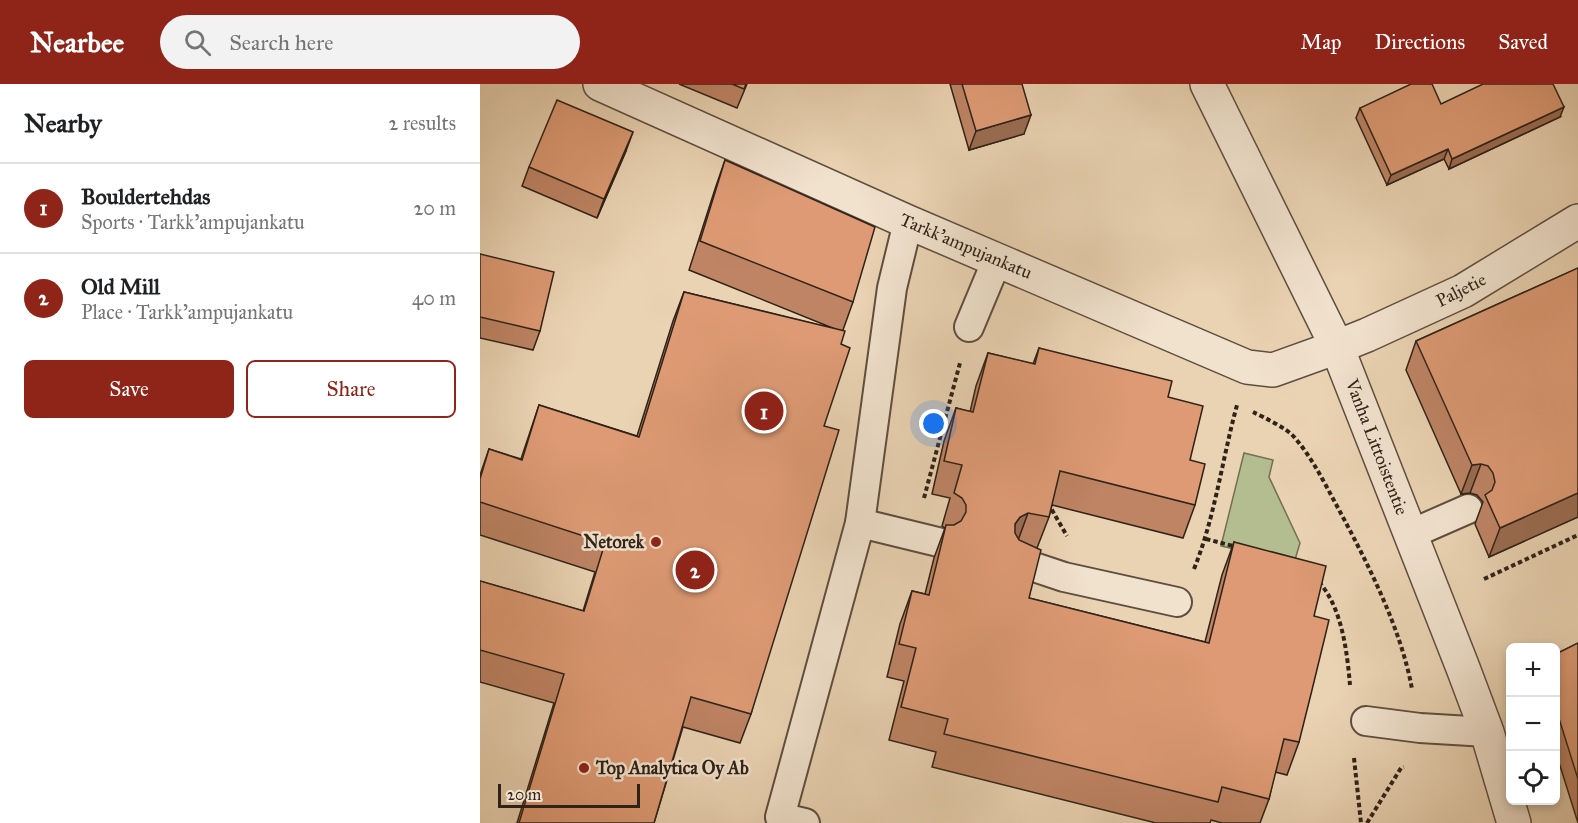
<!DOCTYPE html>
<html lang="en">
<head>
<meta charset="utf-8">
<style>
  :root { --surface:#fff; --page:#f2f2f2; --text:#202124; --muted:#757577; --line:#e0e0e0; --accent:#8f2418 }
  body { margin:0; font-family:"IM FELL Great Primer",serif; background:var(--page); color:var(--text) }
  .controls { position:absolute; right:18px; bottom:18px; display:grid; overflow:hidden; border-radius:9px; box-shadow:0 3px 9px #0003 }
  .controls button { width:54px; height:54px; display:grid; place-items:center; padding:0; border:0; border-bottom:2px solid var(--line); background:var(--surface); color:var(--text); font:30px sans-serif }
  .scale { position:absolute; left:18px; bottom:15px; width:142px; box-sizing:border-box; padding-left:6px; border:3px solid #2f2218; border-top:0; font-size:16px; line-height:21px; white-space:nowrap; color:#2f2218; -webkit-text-stroke:4px #f1e2ce; paint-order:stroke }
  .you { position:absolute; left:454px; top:340px; width:21px; height:21px; margin:-15px; border:4px solid #fff; border-radius:50%; background:#1a73e8; box-shadow:0 0 0 9px #1a73e833 }
  .badge { display:grid; place-items:center; width:39px; height:39px; border-radius:50%; background:var(--accent); color:#fff; font-size:20px; font-weight:700 }
  .pin { position:absolute; translate:-50% -50%; border:3px solid #fff; box-shadow:0 2px 6px #0006 }
  .list { margin:0; padding:0; list-style:none }
  h2 { display:flex; justify-content:space-between; align-items:center; height:78px; margin:0; padding:0 24px; font-size:26px }
  h2 small { font-size:20px; font-weight:400; color:var(--muted) }
  .list li { display:grid; grid-template-columns:39px 1fr auto; gap:18px; align-items:center; box-sizing:border-box; height:90px; padding:0 24px; border-top:2px solid var(--line) }
  .list b { display:block; font-size:22px; white-space:nowrap }
  .list p { margin:0; font-size:20px; white-space:nowrap; color:var(--muted) }
  .list em { font-size:20px; font-style:normal; color:var(--muted) }
  .actions { display:flex; gap:12px; padding:18px 24px }
  .actions a { flex:1; padding:14px 0; border:2px solid var(--accent); border-radius:9px; text-align:center; font-size:21px; color:var(--accent) }
  .actions .main { background:var(--accent); color:#fff }
  .icon { flex:none; width:33px; height:33px; fill:none; stroke:currentColor; stroke-width:2; stroke-linecap:round; stroke-linejoin:round }
  .map { position:relative; flex:none; width:1098px; height:739px; overflow:hidden }
  header { display:flex; align-items:center; gap:36px; box-sizing:border-box; height:84px; padding:0 30px; background:var(--accent); color:#fff }
  header strong { font-size:28px }
  nav { display:flex; gap:33px; margin-inline-start:auto; font-size:21px }
  .search { width:420px; height:54px; background:var(--page); display:flex; align-items:center; gap:15px; box-sizing:border-box; padding:0 21px; border-radius:33px; color:var(--muted); font-size:22px }
  main { display:flex }
  aside { flex:1; background:var(--surface) }
  .map>svg:first-child { display:block }
</style>
</head>
<body>
<header>
<strong>Nearbee</strong>
<div class="search"><svg class="icon" aria-label="search" viewBox="0 0 24 24"><circle cx="10" cy="10" r="6"/><path d="M15 15l6 6"/></svg>Search here</div>
<nav><a>Map</a><a>Directions</a><a>Saved</a></nav>
</header>
<main>
<aside>
<h2>Nearby<small>2 results</small></h2>
<ul class="list">
<li><span class="badge">1</span><div><b>Bouldertehdas</b><p>Sports · Tarkk'ampujankatu</p></div><em>20 m</em></li>
<li><span class="badge">2</span><div><b>Old Mill</b><p>Place · Tarkk'ampujankatu</p></div><em>40 m</em></li>
</ul>
<div class="actions"><a class="main">Save</a><a>Share</a></div>
</aside>
<div class="map">
<svg width="1098" height="739" viewBox="0 0 1098 739">
  <rect width="100%" height="100%" fill="#ead3b3"/>
  <filter id="stains"><feTurbulence type="fractalNoise" baseFrequency=".00333" numOctaves="4"/><feColorMatrix values="0 0 0 0 .2 0 0 0 0 .09 0 0 0 0 .02 0 0 0 .5 -.17"/></filter>
  <radialGradient id="worn" r=".72"><stop offset=".6" stop-color="#630" stop-opacity="0"/><stop offset="1" stop-color="#630" stop-opacity=".3"/></radialGradient>
  <path fill="#b3bd8f" stroke="#717054" stroke-width="1.5" d="M764,369l29,7 -4,17 31,66 -6,20 -73,-17z"/>
  <g fill="none" stroke-linecap="round" stroke-linejoin="round">
    <defs>
      <g id="lane">
        <path d="M489,243l28,-67"/>
        <path d="M380,439l78,19"/>
        <path d="M931,450l57,-25"/>
        <path d="M539,478l45,15 113,25"/>
        <path d="M886,637l54,7 67,4"/>
        <path d="M325,739l-25,-6 80,-294 32,-235 16,-66"/>
      </g>
      <g id="street">
        <path d="M120,0l308,138 339,145 26,3 64,-23 30,-12 96,-44 115,-70"/>
        <path d="M727,0l130,263 126,321 24,64 27,91"/>
      </g>
    </defs>
    <use href="#lane" stroke="#5e4e3f" stroke-width="32"/>
    <use href="#street" stroke="#5e4e3f" stroke-width="36"/>
    <g stroke="#2f2218" stroke-width="4" stroke-dasharray="4.5 3" stroke-linecap="butt">
      <path d="M773,328c12,6 34,16 42,26 18,21 30,46 43,70 29,54 63,120 74,181"/>
      <path d="M444,414l36,-135"/>
      <path d="M568,419l19,33"/>
      <path d="M726,455l31,8"/>
      <path d="M714,485c21,-52 28,-109 43,-164"/>
      <path d="M1004,495l94,-44"/>
      <path d="M839,498c23,26 28,69 31,103"/>
      <path d="M874,674l7,65"/>
      <path d="M887,739l34,-55 3,-1"/>
    </g>
    <use href="#lane" stroke="#f1e2ce" stroke-width="28"/>
    <use href="#street" stroke="#f1e2ce" stroke-width="33"/>
  </g>
  <g fill="#be8464" stroke="#2f2218" stroke-width="1.5">
    <path d="M199,0h68l-10,24z"/>
    <path d="M470,0h72l2,50 -55,16z"/>
    <path d="M961,20l119,13 -111,52 -5,-10 -57,26 -31,-67 4,-10z"/>
    <path d="M146,67l-29,67 -75,-32 7,-19z"/>
    <path d="M245,76l128,142 -10,28 -2,14 -17,82 -73,288 -11,29 -57,-16 -29,96h-137l37,-120 -74,-21v-101l103,30 12,-39 -115,-37v-60l9,-26 32,10 18,-54 98,31 36,-115 11,-29 151,37 -146,-59 26,-81z"/>
    <path d="M0,170l60,77 -7,19 -53,-12z"/>
    <path d="M1098,184v249l-89,40 -14,-33 8,-22 -6,-7 -7,-2 -9,1 -55,-124 10,-29z"/>
    <path d="M559,264l129,49 22,63 5,45 -12,33 -131,-33 -3,12 -12,31 -8,50 176,44 17,-67 12,-33 80,74 -15,126 -12,33 -12,-3 -6,27 -9,24h-38l-11,-3 -1,3h-54l-224,-56 4,-15 -47,-12 15,-59 -17,-4 13,-53 12,-33 13,3 9,-36 11,-30 -3,-2 8,-28 -18,-4 12,-53 12,-33 14,4 6,-26 12,-33 45,11z"/>
    <path d="M1098,559v180l-22,-70v-99z"/>
  </g>
  <g fill="#9b6c51" stroke="#2f2218" stroke-width="1.5">
    <path d="M1084,23l-4,10 -111,52 3,-10z"/>
    <path d="M551,31l-7,19 -55,16 7,-19z"/>
    <path d="M153,48l-7,19 -29,67 7,-19z"/>
    <path d="M968,65l-4,10 -57,26 4,-10z"/>
    <path d="M1001,380l-11,29 -9,1 11,-29z"/>
    <path d="M1098,409v24l-89,40 11,-29z"/>
    <path d="M548,429l-12,33 -8,4 7,-26 5,-7z"/>
  </g>
  <g fill="#dd9a74" stroke="#2f2218" stroke-width="1.5">
    <path d="M252,0h14l-2,5z"/>
    <path d="M482,0h60l9,31 -55,16z"/>
    <path d="M931,0h21l9,20 42,-20h70l11,23 -112,52 -4,-10 -57,26 -31,-67z"/>
    <path d="M77,16l76,32 -29,67 -75,-32z"/>
    <path d="M245,76l150,67 -22,75 -153,-61z"/>
    <path d="M0,170l74,18 -14,59 -60,-14z"/>
    <path d="M1098,184v225l-78,35 -15,-33 7,-5 3,-8 -2,-9 -5,-7 -7,-2 -9,1 -56,-124z"/>
    <path d="M204,208l161,39 -4,13 9,4 -26,78 15,4 -88,284 -60,-17 -37,126h-135l45,-149 -84,-24v-69l104,30 21,-68 -125,-41v-23l9,-30 33,11 17,-55 100,32z"/>
    <path d="M559,264l133,33 -4,16 35,9 -13,54 15,4 -10,41 -135,-34 -11,46 -21,-4 -8,4 -5,7v9l4,7 22,10 -12,48 180,45 25,-101 92,24 -12,50 15,4 -17,70 -13,52 -15,-3 -15,60 -47,-12 -4,15 -274,-68 4,-15 -47,-12 15,-59 -17,-4 13,-53 17,4 17,-70h8l7,-4 5,-9v-7l-4,-7 -8,-5 8,-28 -18,-4 12,-53 17,4 15,-59 47,11z"/>
    <path d="M1098,559v136l-22,-70v-55z"/>
  </g>
  <g fill="#8f2418" stroke="#f1e2ce" stroke-width="2">
    <circle cx="176" cy="458" r="6"/>
    <circle cx="104" cy="684" r="6"/>
  </g>
  <g text-anchor="middle" stroke-width="5" stroke-linejoin="round" paint-order="stroke">
    <g font-size="18" fill="#2f2218" stroke="#f1e2ce">
      <text transform="translate(486 162) rotate(23)" y="6">Tarkk'ampujankatu</text>
      <text transform="translate(981 206) rotate(-27)" y="6">Paljetie</text>
      <text transform="translate(897 363) rotate(69)" y="6">Vanha Littoistentie</text>
    </g>
    <g font-size="18" font-weight="bold" fill="#2f2218" stroke="#f1e2ce" text-anchor="end">
      <text x="164" y="464">Netorek</text>
      <text x="116" y="690" text-anchor="start">Top Analytica Oy Ab</text>
    </g>
  </g>
  <rect width="100%" height="100%" filter="url(#stains)"/>
  <rect width="100%" height="100%" fill="url(#worn)"/>
</svg>
<div class="controls">
<button>+</button>
<button>−</button>
<button><svg class="icon" aria-label="locate" viewBox="0 0 24 24"><circle cx="12" cy="12" r="6"/><path d="M12 2v4M12 18v4M2 12h4M18 12h4"/></svg></button>
</div>
<div class="scale">20 m</div>
<div class="you"></div>
<div class="pin badge" style="left:284px;top:327px">1</div>
<div class="pin badge" style="left:215px;top:486px">2</div>
</div>
</main>
</body>
</html>
